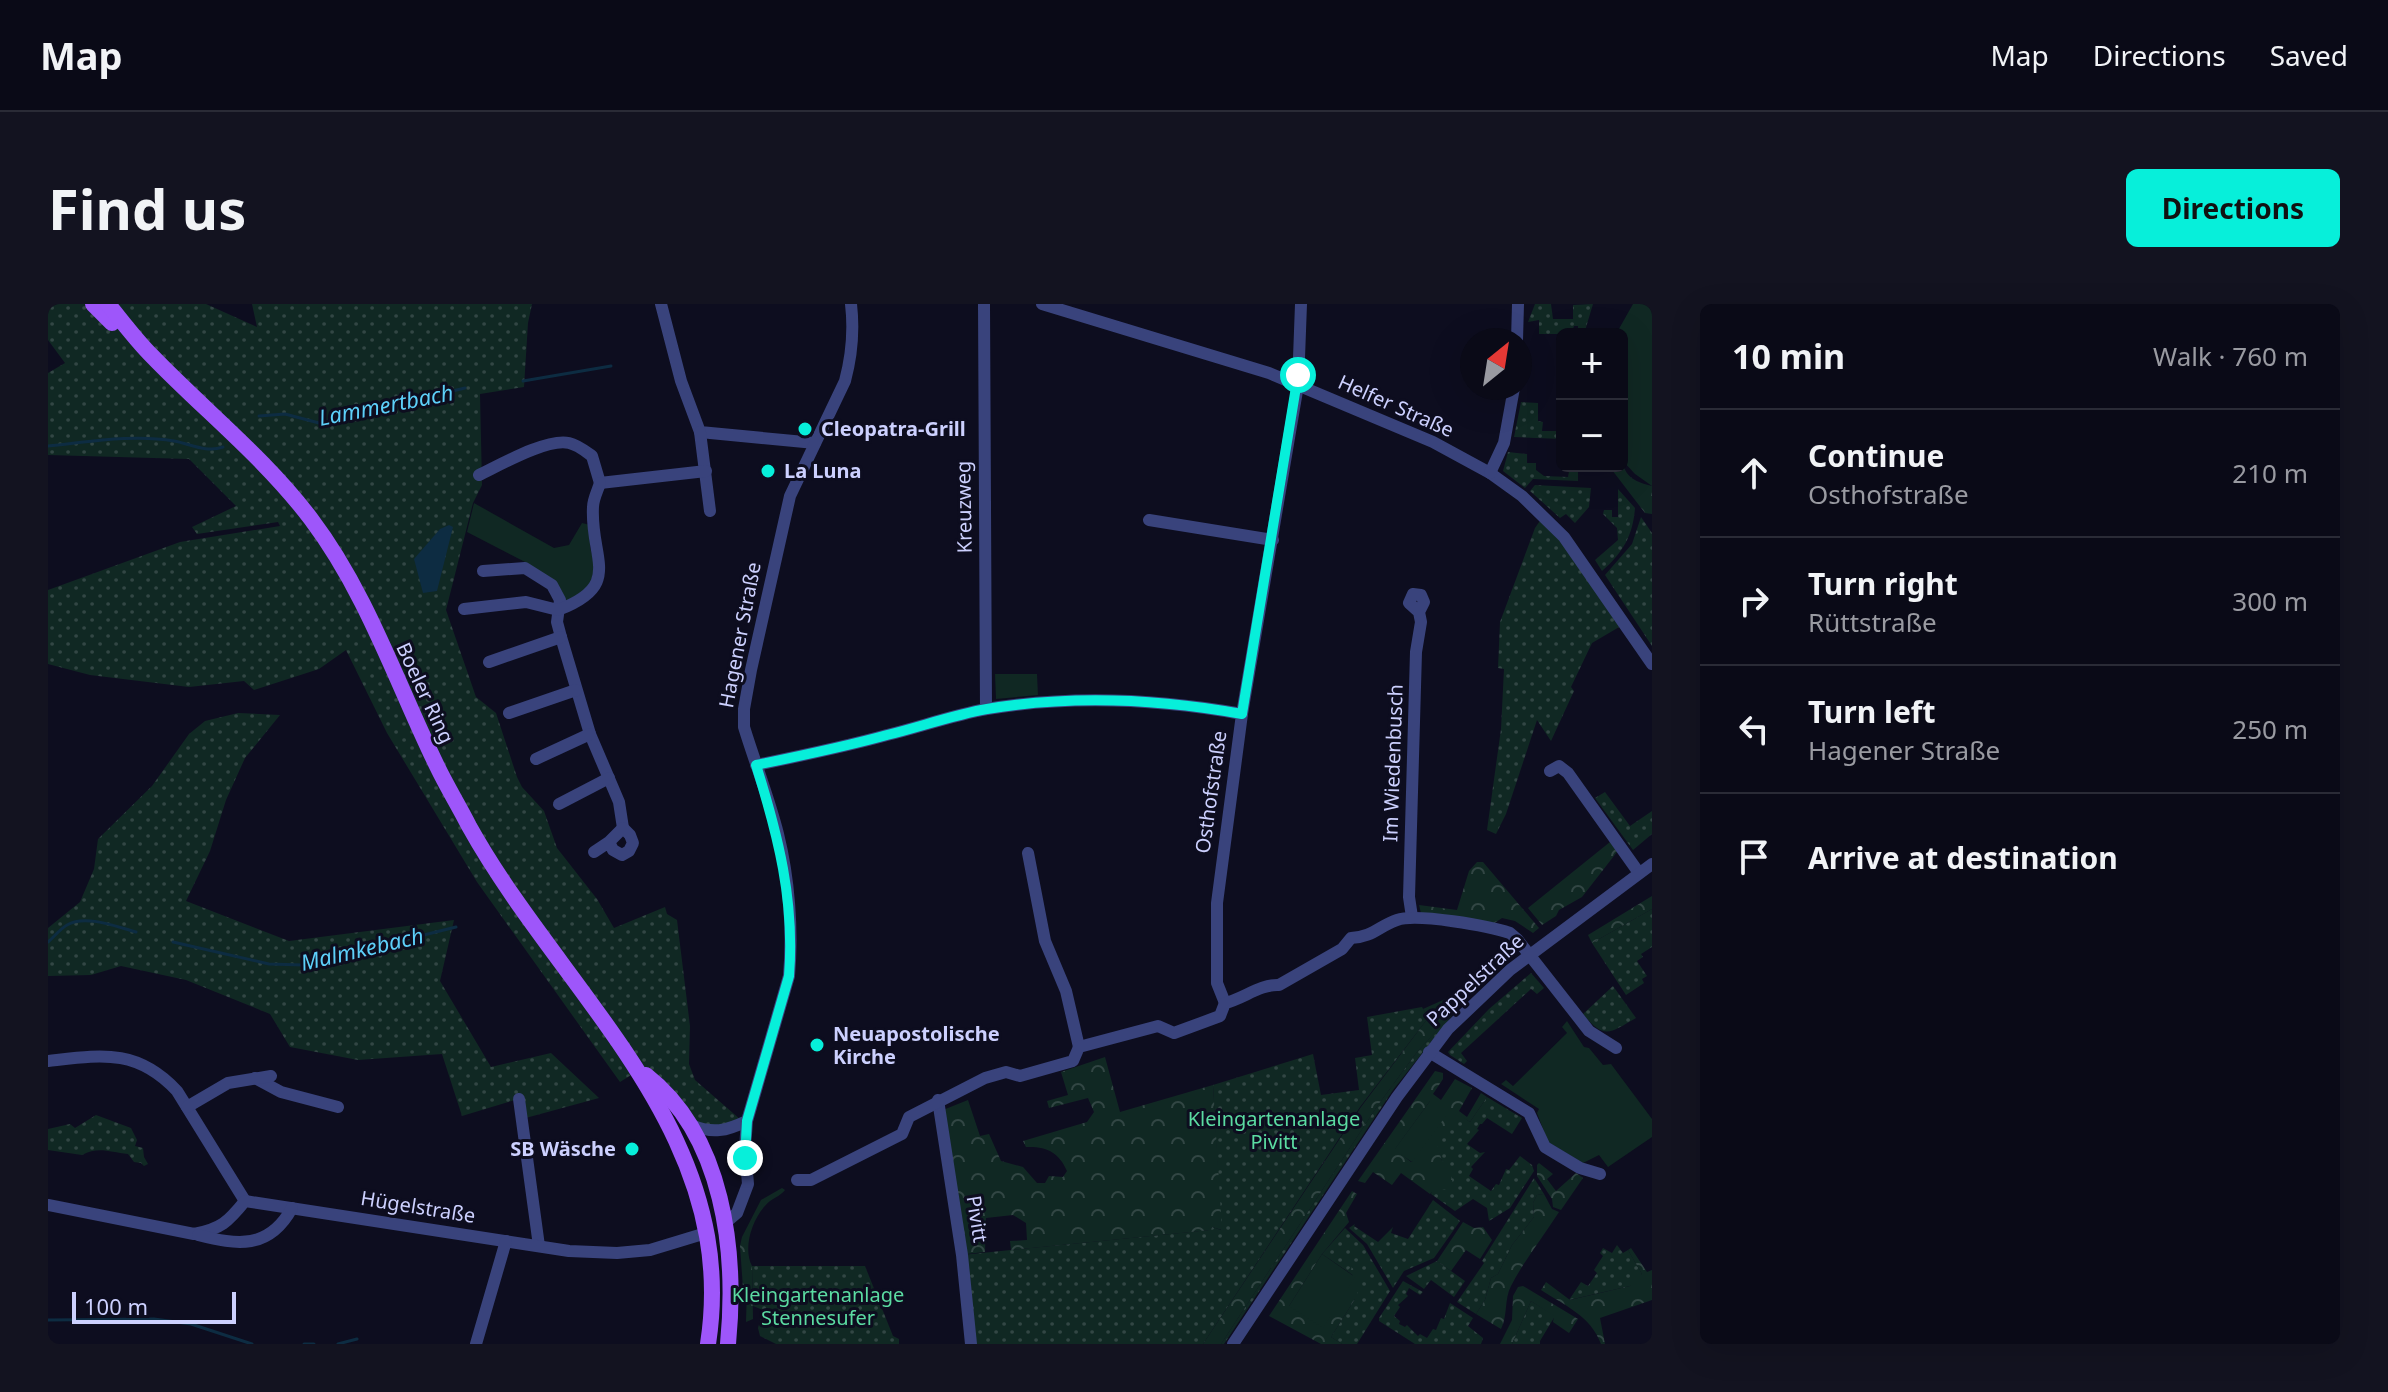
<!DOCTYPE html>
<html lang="en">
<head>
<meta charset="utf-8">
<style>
  :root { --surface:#0a0a17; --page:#131320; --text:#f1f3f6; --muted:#999aa1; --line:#2a2b36; --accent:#07efda }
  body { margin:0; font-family:"Noto Sans",sans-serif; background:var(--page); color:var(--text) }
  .controls { position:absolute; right:24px; top:24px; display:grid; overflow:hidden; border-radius:12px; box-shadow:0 8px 32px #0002 }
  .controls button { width:72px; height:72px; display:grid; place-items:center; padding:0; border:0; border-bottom:2px solid var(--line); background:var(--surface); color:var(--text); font:40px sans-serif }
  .compass { position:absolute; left:1412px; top:24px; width:72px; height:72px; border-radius:50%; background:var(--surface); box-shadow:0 8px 32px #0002; rotate:30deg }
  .scale { position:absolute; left:24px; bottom:20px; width:164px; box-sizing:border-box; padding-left:8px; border:4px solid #ccd0fe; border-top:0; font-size:22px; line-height:28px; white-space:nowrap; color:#ccd0fe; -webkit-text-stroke:6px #0d0d1f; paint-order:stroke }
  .stop { position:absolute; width:24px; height:24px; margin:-18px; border:6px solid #07efda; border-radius:50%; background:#fff }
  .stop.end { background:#07efda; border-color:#fff; box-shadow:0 2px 8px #0008 }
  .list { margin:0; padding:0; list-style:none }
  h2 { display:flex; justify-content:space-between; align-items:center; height:104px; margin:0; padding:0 32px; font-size:34px }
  h2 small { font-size:26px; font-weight:400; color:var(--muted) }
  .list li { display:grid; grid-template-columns:52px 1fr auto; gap:24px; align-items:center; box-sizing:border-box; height:128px; padding:0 32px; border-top:2px solid var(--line) }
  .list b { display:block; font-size:30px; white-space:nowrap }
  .list p { margin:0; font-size:26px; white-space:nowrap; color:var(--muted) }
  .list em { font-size:26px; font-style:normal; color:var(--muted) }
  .icon { flex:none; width:44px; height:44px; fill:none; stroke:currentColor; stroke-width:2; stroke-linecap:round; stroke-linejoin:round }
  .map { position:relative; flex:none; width:1604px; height:1040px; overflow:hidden; border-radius:12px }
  header { display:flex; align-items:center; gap:48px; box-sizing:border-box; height:112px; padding:0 40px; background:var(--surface); border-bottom:2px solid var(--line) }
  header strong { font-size:38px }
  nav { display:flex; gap:44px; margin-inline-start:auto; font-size:28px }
  .intro { display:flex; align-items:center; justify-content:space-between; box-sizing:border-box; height:192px; padding:0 48px }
  h1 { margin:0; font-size:56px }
  .button { padding:20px 36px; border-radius:12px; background:var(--accent); color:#111; font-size:28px; font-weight:700 }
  main { display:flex; gap:48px; padding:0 48px }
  aside { flex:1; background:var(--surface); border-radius:12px; box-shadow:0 8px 32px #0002 }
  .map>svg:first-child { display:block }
</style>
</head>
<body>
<header>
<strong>Map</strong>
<nav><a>Map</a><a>Directions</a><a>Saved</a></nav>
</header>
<div class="intro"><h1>Find us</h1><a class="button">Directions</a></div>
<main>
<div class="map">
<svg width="1604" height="1040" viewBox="0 0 1604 1040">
  <defs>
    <pattern id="grass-dots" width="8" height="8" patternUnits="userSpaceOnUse" patternTransform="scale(2)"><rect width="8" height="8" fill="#102823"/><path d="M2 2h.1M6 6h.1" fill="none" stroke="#324644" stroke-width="1.8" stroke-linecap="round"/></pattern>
    <pattern id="forest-crowns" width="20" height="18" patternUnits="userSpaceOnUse" patternTransform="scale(2)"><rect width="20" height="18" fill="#102823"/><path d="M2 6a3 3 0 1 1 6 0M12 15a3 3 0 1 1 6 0" fill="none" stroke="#324644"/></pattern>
  </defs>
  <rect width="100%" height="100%" fill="#0d0d1f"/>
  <g fill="url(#grass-dots)">
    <path d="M0,0h158l51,23 -5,-23h280l-4,19 -4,64 -44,7 2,91 -9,18 -27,107 30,87 20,16 21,64 5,10 22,24 13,37 40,51 17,29 51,-21 2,7 10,6 13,106 -1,38 6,16 46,40 -35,11 -67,-61 -19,12 -143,-200 -90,-149 -41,-83 -27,19 -65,21 -10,-9 -55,6 -99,-12 -42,-11v-74l132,-48 100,-16 -2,-4 -81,12 -5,-7 44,-21 -47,-47 -141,-4v-82l17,-10 -17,-23z"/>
    <path d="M1487,0h16l2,15h20v-14l20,-1 -9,30h-6v-8h-4l-3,8h-32v-14l-11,2z"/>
    <path d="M1473,98l17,1v18l5,1 -1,9h20v8l-48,-2z"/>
    <path d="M1460,148l19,2v9h9v7l8,6 24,1 2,-11h8v15l-45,-2 -8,9 -22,-17z"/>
    <path d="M1487,181l56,3 -2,19 -14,16 -9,-9 -6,4 -30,-27z"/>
    <path d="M1570,185l17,19c-2,27 -12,45 -33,63l-7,-11 23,-20 -1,-12 -14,-14 1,-4h8v7h6z"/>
    <path d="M1496,211l82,108 -34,20 -21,44 3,4 -23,50 -14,-21 -31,94 -10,20 -9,-4 14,-101 3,-60 -6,-1 2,-46 35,-94z"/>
    <path d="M1593,213l11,16v113l-47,-71 27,-31z"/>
    <path d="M190,409l42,2 -35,43 -19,42 -16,51 -24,50 103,40 165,-21 -14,61 51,86 60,-14 48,45 -77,21 -4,-20 -56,17 -20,-62 -84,6 -68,-13 -20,-33 -84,-34 -65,-14 -30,9 -43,1v-48l32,-26 14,-33 4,-30 54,-53 37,-52 16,-13z"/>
    <path d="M1557,488l25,34 22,-15v23l-19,16 -38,-52z"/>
    <path d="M1604,605v38l-11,7 2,3 -6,4 10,15 -5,3 2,4 -18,12 -34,-52z"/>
    <path d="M1483,669l13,15 -7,6 -6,-5 -70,64 6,8 -3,3 -14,-9 -2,-3 41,-43z"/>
    <path d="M1565,682l23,32c-26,15 -32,22 -53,-4z"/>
    <path d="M1417,695l-72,91 -169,254h-3l157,-239 39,-53z"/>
    <path d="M1374,703l6,11 -68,89 -157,237h-232l-9,-89 248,-25 2,-3 9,3 -8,-145 100,-31 8,41 38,-5 -4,-32 17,-3 -5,-38z"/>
    <path d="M1439,793l35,21 -10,16 -25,-16 -5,6h-2l-3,5 2,1 -12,14 13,9 5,-1 -14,15 2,2 -4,7 22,15 5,-7 3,1 7,-16 3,1 11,-14 12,9 2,6 -24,37 -21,13 -2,-13 -14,-9 -18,12 -24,-17 11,-33 -6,-17 21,-31 13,9z"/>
    <path d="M48,811l35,13 6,12 -2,6 8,2 1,9 4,7 -4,2 -3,-3 -7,-1 -6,-8c-18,-2 -30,-8 -46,1l-34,-5v-21l22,-5 5,4z"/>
    <path d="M1486,874l10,16 -7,1 -4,8 1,14 -22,28 -14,29 -7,4 -6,22 -9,14 -19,-12 27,-39 -2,-2z"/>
    <path d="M1385,896l27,21 -26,37 -30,13 -11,17 -26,-44 -18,-16 6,-4 -1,2 24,16 15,-15 -2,6 17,6z"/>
    <path d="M1297,924l18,17 27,46 -33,53h-15l-11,-7 24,-38 -3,-31 -5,3 -25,-17z"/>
    <path d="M1569,941l6,8 5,-3 14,24 -12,12 -61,14 12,-18 7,4 9,-13 -3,-3 9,-14 -3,-3 3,-5 9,5z"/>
    <path d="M1389,957l28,20 -11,16 -23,-17 -7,9 -18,-13z"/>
    <path d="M704,962h113l28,70 6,3v5h-123l-16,-8 -2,-8 5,-18 -10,-4z"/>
    <path d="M1355,977l20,11 -3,3 -11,-7 -3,6 2,2 -10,9 2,2 -6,9 6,5 -1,3 6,3 2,-2 11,11 2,-2 7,4 6,-9 3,1 5,-12 3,1 6,-16 23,15 -5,8 15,12 -2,6h-66l-36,-23v-3z"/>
    <path d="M1483,997l24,15 -15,25v3h-28z"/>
  </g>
  <g fill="url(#forest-crowns)" fill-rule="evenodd">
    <path d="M1574,156c3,18 14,22 30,26v28l-7,-1 -36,-47h13z"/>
    <path d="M1562,538l7,10 -35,45 -23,13 -3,6 -14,9 -14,-17z"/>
    <path d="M1429,558h6l56,66 -6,5 -18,-12 -13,-3 -9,6 -72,-11 -2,-8 38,5 12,-39z"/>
    <path d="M1604,592v13l-60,34 -4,-8z"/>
    <path d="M1404,692l7,4 1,5 -43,47 -39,53 -157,239h-18l158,-237 67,-89 -5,-9z"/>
    <path d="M1057,753l15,55 93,-27 9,145 -10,-3 -1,3 -200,20 -1,-9 17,-1 -1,-17 -13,-8 -27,3 -1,34 -19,2 -23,-144 25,-10 12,36 9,-2 12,27 22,6 14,16h8l4,-7 14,1 4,-6c-8,-19 -21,-25 -41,-24l-3,-6 64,-19 7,-10 -6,-14 -39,10 -2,-7 21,-6 -7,-23z"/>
    <path d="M1387,767l8,2v6l-10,15 8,6 14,-21 17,9 -13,23 8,6 14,-24 6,4 -17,25 -13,-8 -20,30 5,17 9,7 2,21 -19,1 -4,4 -29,-21 -9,12 -19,-13 -8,11 -7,-2zM1382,797l-18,61h-1l-16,-13z"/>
    <path d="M1491,859l14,11 -6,5 9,12 20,-18 7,5 -22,32 -8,-3 -1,-8 -15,-23v-11z"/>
    <path d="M734,884l3,2c-4,5 -9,7 -15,11 -17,14 -28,46 -18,65l1,53 -7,3 1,-33 -4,-1 -3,-42 2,-9 19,-37z"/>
    <path d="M1304,887l5,3 -11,19 3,9 -27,32 -33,52 65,-30 -7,-5 4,-4 13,10 -9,22 -24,38 11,7h-21l-52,-28z"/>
    <path d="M1496,890l8,15 7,3c-16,25 -34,47 -48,74 -7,13 -3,29 -10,43l-25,-15 9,-14 6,-22 7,-4 14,-29 22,-28 -1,-14 4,-8z"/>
    <path d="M1415,918l11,6 9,-1 9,13 -12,19 -14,-9 -15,21 -14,-10z"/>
    <path d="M1583,944l16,24 5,-2v30l-52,18 5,26h-4c-10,-28 -37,-39 -60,-54l5,-8 24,18 60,-14 4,-8 8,-4 -14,-24z"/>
    <path d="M1475,982l55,33 -9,14 -16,-11 1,-6 -23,-15 -19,43h-12l12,-24 1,-24 5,-9z"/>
  </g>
  <g fill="#102823">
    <path d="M1585,0h19v182l-17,-12 -13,-14v-126h-6z"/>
    <path d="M426,199l80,45 15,-3 13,-22 8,2v22l5,20 -6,21 -23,13 -37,-37 -62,-32z"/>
    <path d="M947,370h42l1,21 -42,4z"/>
    <path d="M1519,717l17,26 5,1 14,17 8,-1 41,55v18l-44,30 -9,-12 -16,8 -35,-21 -11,-29 2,-4 -38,-25 5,-4 7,6 54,-53 -5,-6z"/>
    <path d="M1382,797l18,12 -36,49 -18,-12z"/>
    <path d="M1274,950l33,23 -32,51 -34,-22z"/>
  </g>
  <path fill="#0d2c42" d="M401,221l4,2 -16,64 -14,2 -9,-34 26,-30z"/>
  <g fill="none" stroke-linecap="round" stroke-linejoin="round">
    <g stroke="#0d2c42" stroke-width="3">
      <path d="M475,77l88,-15"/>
      <path d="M211,112l26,-2 34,9 146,-35"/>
      <path d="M0,142c41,-4 85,-12 126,-5 17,3 32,12 49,6"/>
      <path d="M0,638c6,-5 12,-13 19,-17 19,-11 50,2 69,7"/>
      <path d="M125,638l96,22 34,1 153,-38"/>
      <path d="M0,1016l106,-1 37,5 61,20"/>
      <path d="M256,1040h10"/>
      <path d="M290,1040l19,-5"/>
    </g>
    <g stroke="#39437c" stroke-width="12">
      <path d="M613,0l20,77 19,51 115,11"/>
      <path d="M936,0l2,405"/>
      <path d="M994,0l227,69 164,69 57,31 32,23 42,41 88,127"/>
      <path d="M1469,36l1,-36"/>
      <path d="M652,128l10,79"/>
      <path d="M1442,169l14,-30 10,-55"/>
      <path d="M431,171c21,-10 68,-37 90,-32 9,2 16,8 23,13l8,27 106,-12"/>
      <path d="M1101,216l124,20"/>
      <path d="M435,267l42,-3 27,17 8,15 -3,22 4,15 29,97 29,68 4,26"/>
      <path d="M416,305l62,-7 32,8c66,-25 32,-51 35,-103 0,-8 5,-17 7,-24"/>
      <path d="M441,358l72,-25"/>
      <path d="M461,409l67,-23"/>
      <path d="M488,455l54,-25"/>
      <path d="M708,461c44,-9 88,-18 131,-30 33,-8 66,-20 100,-26 84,-14 171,-10 255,5"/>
      <path d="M1502,467l9,-5 9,7 71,100"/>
      <path d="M511,500l50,-26"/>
      <path d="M546,548l15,-10 14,-14 7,7 3,8 -4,8 -7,4 -9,-5 -4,-8"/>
      <path d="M980,549l17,88 21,50 13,56"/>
      <path d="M1364,613l-3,-20 7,-245 5,-30 -2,-10 5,-10 -3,-7 -8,-1 -4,9 10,9"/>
      <path d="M1177,699l-8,-20v-80l25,-189 56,-329 3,-81"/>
      <path d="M1381,748l100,61 16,34 35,21 20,6"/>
      <path d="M0,757c53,-6 89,-13 129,30l68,110"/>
      <path d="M207,774l26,14 57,15"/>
      <path d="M471,795l20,147"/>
      <path d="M890,796l24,155 9,89"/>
      <path d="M139,803l41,-24 43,-7"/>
      <path d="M643,821c22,9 35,6 56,-4"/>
      <path d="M749,876h14l91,-46 7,-17 76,-39 21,-6 14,4 53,-15 6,-14 79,-21 16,7 46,-17 5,-13c18,-4 35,-19 54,-18l63,-36 9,-11c22,-1 28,-12 46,-18 20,-7 92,6 113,13l7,6 72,92 27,17"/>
      <path d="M0,901l146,29c27,-5 34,-12 51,-33l324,50 48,2 33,-3 56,-17"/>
      <path d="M676,920l13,-11 11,-29 -3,-36 2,-27 42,-145c4,-46 0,-98 -11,-142 -9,-36 -23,-71 -34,-107v-18l7,-39 39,-174 55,-115c7,-26 9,-51 6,-77"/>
      <path d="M150,931c39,10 71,15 94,-27"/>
      <path d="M428,1040l30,-103"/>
      <path d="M1185,1040l164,-247 51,-68 62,-59 142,-106"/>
    </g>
    <g stroke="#9e56fa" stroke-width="16">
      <path d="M45,0l19,19"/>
      <path d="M60,0c14,17 28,36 44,52 52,54 113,102 159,163 56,74 86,165 126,247 10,21 22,40 32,60 93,168 272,305 239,518"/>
      <path d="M598,771c78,61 91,177 82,269"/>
    </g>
  </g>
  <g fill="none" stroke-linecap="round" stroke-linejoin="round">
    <path stroke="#07efda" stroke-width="10" d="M697,854l2,-37 42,-145c6,-75 -11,-141 -33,-211 44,-9 88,-18 131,-30 33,-8 66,-20 100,-26 84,-14 172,-10 255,5l56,-339"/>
  </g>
  <g fill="#07efda" stroke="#0d0d1f" stroke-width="3">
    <circle cx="757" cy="125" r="8"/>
    <circle cx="720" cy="167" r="8"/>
    <circle cx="769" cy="741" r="8"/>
    <circle cx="584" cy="845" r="8"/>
  </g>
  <g text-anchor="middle" stroke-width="6" stroke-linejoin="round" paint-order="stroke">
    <g font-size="20" fill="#ccd0fe" stroke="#0d0d1f">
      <text transform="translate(1348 102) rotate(24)" y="7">Helfer Straße</text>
      <text transform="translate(916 203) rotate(-91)" y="7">Kreuzweg</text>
      <text transform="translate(692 331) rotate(-79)" y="7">Hagener Straße</text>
      <text transform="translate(377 389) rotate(65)" y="7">Boeler Ring</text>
      <text transform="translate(1345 459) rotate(-88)" y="7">Im Wiedenbusch</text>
      <text transform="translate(1163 488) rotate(-82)" y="7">Osthofstraße</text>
      <text transform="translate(1427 676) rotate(-43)" y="7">Pappelstraße</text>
      <text transform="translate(370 903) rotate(9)" y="7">Hügelstraße</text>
      <text transform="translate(929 915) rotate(81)" y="7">Pivitt</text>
    </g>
    <g font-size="20" font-weight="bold" fill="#ccd0fe" stroke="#0d0d1f" text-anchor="start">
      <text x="773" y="132">Cleopatra-Grill</text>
      <text x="736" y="174">La Luna</text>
      <text x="785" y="737">Neuapostolische<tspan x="785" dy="23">Kirche</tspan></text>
      <text x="568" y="852" text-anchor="end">SB Wäsche</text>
    </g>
    <g font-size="20" fill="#5bdba2" stroke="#0d0d1f">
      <text x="1226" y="822">Kleingartenanlage<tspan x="1226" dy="23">Pivitt</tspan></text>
      <text x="770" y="998">Kleingartenanlage<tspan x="770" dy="23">Stennesufer</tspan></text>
    </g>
    <g font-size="22" font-style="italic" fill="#5dd0fa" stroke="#0d0d1f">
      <text transform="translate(338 101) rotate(-11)" y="8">Lammertbach</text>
      <text transform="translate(314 645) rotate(-13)" y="8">Malmkebach</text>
    </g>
  </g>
</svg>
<div class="controls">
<button>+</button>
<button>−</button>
</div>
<svg class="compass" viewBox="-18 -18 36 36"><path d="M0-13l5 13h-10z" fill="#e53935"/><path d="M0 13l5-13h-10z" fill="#999aa1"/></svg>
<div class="scale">100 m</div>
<div class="stop" style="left:1250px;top:71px"></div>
<div class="stop end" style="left:697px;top:854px"></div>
</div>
<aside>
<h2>10 min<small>Walk · 760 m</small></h2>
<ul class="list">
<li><svg class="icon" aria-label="ahead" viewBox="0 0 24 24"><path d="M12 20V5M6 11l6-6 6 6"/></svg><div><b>Continue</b><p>Osthofstraße</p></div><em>210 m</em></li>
<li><svg class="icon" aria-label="right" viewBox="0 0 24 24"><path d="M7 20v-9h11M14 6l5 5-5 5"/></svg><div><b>Turn right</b><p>Rüttstraße</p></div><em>300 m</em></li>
<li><svg class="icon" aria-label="left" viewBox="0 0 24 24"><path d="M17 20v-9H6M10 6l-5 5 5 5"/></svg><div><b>Turn left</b><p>Hagener Straße</p></div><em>250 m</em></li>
<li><svg class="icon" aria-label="arrive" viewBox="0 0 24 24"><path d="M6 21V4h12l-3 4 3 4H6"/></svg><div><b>Arrive at destination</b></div></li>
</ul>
</aside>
</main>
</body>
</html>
